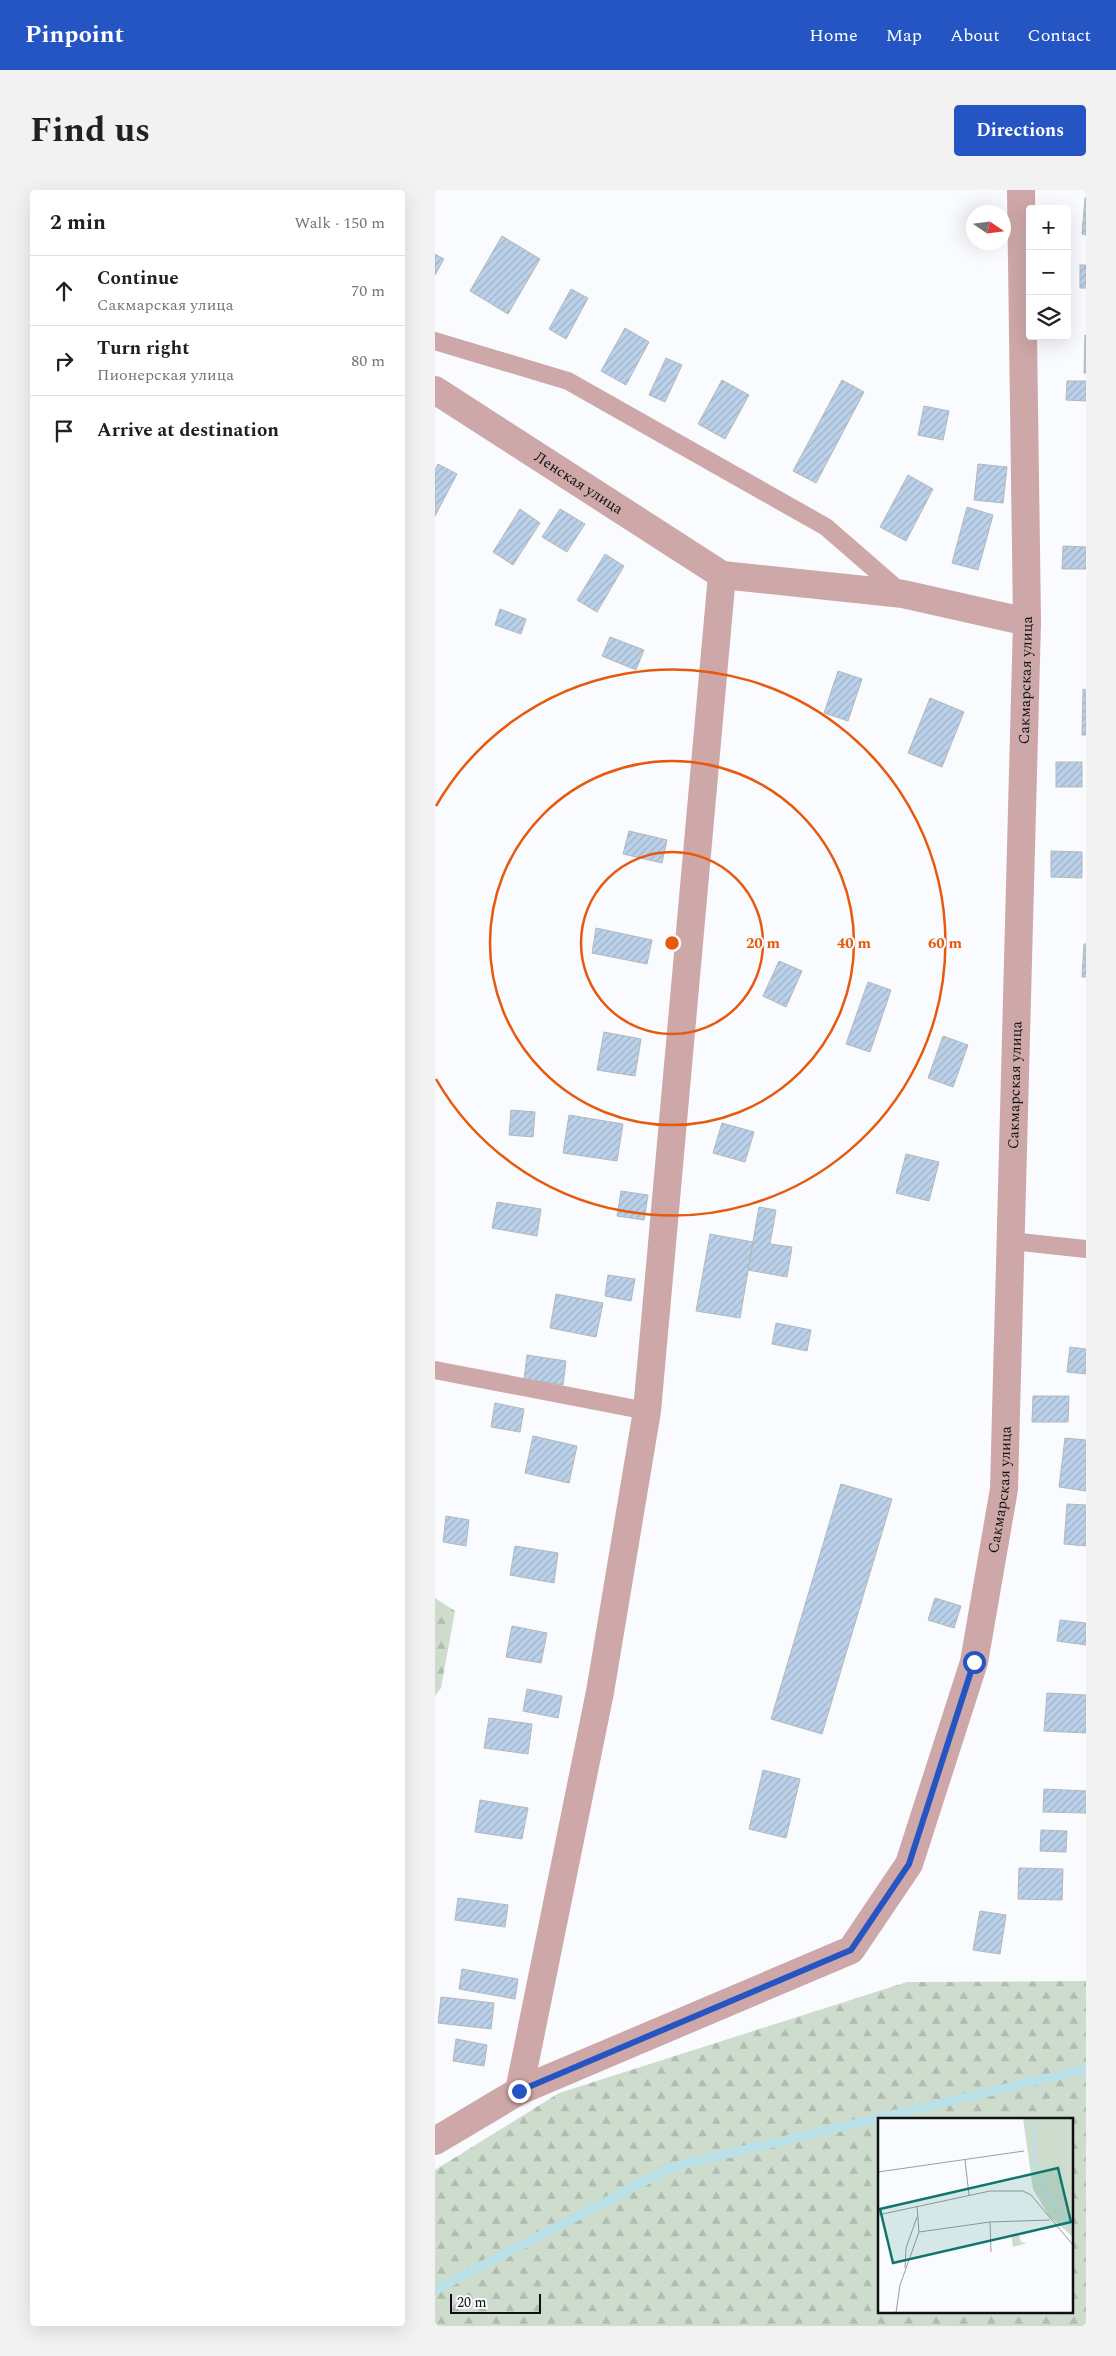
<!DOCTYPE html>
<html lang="en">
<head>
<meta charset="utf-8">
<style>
  :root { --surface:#fff; --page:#f2f2f2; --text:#202124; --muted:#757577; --line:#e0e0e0; --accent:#2555c3 }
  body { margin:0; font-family:Spectral,serif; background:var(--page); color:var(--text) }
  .controls { position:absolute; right:15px; top:15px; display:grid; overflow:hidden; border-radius:5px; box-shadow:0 5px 20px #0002 }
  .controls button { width:45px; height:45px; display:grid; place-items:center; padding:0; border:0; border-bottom:1px solid var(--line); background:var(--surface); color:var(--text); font:25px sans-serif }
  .compass { position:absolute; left:531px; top:15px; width:45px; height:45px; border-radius:50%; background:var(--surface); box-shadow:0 5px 20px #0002; rotate:103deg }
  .scale { position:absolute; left:15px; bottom:12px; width:91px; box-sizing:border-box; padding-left:5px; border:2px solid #0f1011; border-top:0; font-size:14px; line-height:18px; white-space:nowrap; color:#0f1011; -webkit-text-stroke:4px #f9fbfe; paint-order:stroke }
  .stop { position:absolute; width:15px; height:15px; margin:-11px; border:4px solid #2555c3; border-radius:50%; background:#fff }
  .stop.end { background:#2555c3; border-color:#fff; box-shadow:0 1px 5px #0008 }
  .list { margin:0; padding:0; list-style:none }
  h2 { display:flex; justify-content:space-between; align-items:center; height:65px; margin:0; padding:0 20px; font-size:21px }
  h2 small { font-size:16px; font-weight:400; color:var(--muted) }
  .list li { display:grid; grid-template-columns:32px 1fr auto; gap:15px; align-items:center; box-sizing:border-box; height:70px; padding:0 20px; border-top:1px solid var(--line) }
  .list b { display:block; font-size:19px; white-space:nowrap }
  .list p { margin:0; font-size:16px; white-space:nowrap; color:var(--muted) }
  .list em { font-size:16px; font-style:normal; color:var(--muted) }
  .icon { flex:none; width:28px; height:28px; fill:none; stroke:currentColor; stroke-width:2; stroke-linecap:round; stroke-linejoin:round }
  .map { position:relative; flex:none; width:651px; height:2136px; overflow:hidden; border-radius:5px }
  header { display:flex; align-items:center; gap:30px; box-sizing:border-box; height:70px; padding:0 25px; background:var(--accent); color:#fff }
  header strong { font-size:24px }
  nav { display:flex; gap:28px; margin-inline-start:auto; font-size:18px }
  .intro { display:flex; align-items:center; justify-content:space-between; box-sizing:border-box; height:120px; padding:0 30px }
  h1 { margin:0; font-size:35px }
  .button { padding:12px 22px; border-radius:5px; background:var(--accent); color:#fff; font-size:18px; font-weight:700 }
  main { display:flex; gap:30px; padding:0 30px }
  aside { flex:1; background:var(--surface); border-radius:5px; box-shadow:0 5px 20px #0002 }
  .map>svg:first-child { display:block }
</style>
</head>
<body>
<header>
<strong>Pinpoint</strong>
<nav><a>Home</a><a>Map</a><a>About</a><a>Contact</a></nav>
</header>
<div class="intro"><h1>Find us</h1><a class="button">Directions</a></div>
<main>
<aside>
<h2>2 min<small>Walk · 150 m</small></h2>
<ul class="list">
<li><svg class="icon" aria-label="ahead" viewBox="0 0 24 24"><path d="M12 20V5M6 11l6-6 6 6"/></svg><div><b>Continue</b><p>Сакмарская улица</p></div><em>70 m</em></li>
<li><svg class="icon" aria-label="right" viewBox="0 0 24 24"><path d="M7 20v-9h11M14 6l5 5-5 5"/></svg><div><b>Turn right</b><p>Пионерская улица</p></div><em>80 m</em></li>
<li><svg class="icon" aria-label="arrive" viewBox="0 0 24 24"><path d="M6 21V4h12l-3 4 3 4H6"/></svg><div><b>Arrive at destination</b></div></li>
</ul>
</aside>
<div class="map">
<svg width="651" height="2136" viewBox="0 0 651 2136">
  <defs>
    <pattern id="forest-firs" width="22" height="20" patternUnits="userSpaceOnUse" patternTransform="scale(1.25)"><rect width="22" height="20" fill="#cddccd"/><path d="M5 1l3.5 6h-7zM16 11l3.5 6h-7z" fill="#afbcaf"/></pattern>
    <pattern id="building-hatch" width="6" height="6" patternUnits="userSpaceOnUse" patternTransform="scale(1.25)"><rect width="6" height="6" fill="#bad1e9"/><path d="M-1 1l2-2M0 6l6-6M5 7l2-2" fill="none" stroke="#9fb2c7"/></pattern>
  </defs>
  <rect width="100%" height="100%" fill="#f9fbfe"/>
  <g fill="url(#forest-firs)" fill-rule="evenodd">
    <path d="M0,1408l20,13 -14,77 -6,8z"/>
    <path d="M651,1791v345h-651v-156l124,-77 348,-111zM445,1930h192v192h-192z"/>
  </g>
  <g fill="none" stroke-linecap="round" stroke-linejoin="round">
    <path stroke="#bae0e8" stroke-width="9" d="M0,2100l237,-123 414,-98"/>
  </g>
  <g fill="url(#building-hatch)" stroke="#b5b7ba">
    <path d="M650,8h1v37l-4,-1z"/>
    <path d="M67,46l38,23 -32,55 -38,-23z"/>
    <path d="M0,64l9,5 -9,16z"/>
    <rect x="645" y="75" width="6" height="23"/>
    <path d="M136,99l17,9 -22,41 -17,-10z"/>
    <path d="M190,138l24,14 -23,43 -25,-14z"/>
    <path d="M650,145h1v38h-2z"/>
    <path d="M231,168l16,7 -17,37 -16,-7z"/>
    <path d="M287,190l27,15 -24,44 -27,-15z"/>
    <path d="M407,190l22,12 -48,91 -23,-12z"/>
    <path d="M632,191h19v20l-20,-1z"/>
    <path d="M489,216l25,5 -6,29 -25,-5z"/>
    <path d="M3,274l19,10 -22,42v-46z"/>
    <path d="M543,274l29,3 -4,36 -29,-3z"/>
    <path d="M473,285l25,14 -27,52 -26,-14z"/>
    <path d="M532,317l26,8 -15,55 -26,-7z"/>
    <path d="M85,319l20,14 -27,42 -20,-13z"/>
    <path d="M125,319l25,15 -18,28 -25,-15z"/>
    <path d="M628,356l23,1v22h-24z"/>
    <path d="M170,364l19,12 -27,46 -20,-12z"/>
    <path d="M65,419l26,10 -5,15 -26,-9z"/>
    <path d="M175,447l34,13 -8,20 -34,-14z"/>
    <path d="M403,481l24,8 -14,42 -24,-8z"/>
    <path d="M648,499l3,1v45h-4z"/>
    <path d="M495,508l34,14 -22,55 -34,-14z"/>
    <rect x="621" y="572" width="26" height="25"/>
    <path d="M194,641l38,9 -5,23 -39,-9z"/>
    <path d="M616,661l31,1v26l-31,-1z"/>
    <path d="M161,738l56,12 -5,24 -55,-11z"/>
    <path d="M649,754h2v33h-4z"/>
    <path d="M344,771l23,10 -16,36 -23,-11z"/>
    <path d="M433,792l23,8 -21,62 -24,-8z"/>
    <path d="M169,842l37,7 -6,37 -38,-6z"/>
    <path d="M508,846l25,9 -15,42 -25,-9z"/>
    <path d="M76,920l24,2 -2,25 -24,-2z"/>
    <path d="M134,925l54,9 -6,37 -54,-8z"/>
    <path d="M287,933l32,9 -9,30 -32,-9z"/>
    <path d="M471,964l33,8 -10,39 -33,-8z"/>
    <path d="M186,1001l27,4 -4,25 -27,-4z"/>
    <path d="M62,1012l44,7 -4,27 -45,-8z"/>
    <path d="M324,1017l17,3 -6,34 22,3 -5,30 -39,-7z"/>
    <path d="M275,1044l43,8 -13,76 -44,-7z"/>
    <path d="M173,1085l27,4 -4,22 -26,-5z"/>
    <path d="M121,1104l47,9 -7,34 -46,-9z"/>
    <path d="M341,1133l35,7 -4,21 -35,-7z"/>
    <path d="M635,1157l16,2v25l-19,-2z"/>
    <path d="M92,1165l39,6 -3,24 -39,-6z"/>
    <path d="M598,1206h36l-1,26h-36z"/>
    <path d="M60,1213l29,6 -4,23 -29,-5z"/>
    <path d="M98,1246l44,10 -8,37 -44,-10z"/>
    <path d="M630,1248l21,2v51l-27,-4z"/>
    <path d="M406,1294l51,15 -70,235 -51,-15z"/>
    <path d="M632,1314l19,1v41l-22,-2z"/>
    <path d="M11,1326l23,4 -3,26 -23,-4z"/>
    <path d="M80,1356l43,7 -4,30 -44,-8z"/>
    <path d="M500,1408l26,8 -7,22 -26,-8z"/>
    <path d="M625,1430l26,3v22l-29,-4z"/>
    <path d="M77,1436l35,7 -6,30 -35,-6z"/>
    <path d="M92,1499l35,7 -4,22 -35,-7z"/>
    <path d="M612,1503l39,2v38l-42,-2z"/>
    <path d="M54,1528l43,6 -4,30 -44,-6z"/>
    <path d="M328,1580l37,9 -14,59 -37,-9z"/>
    <path d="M609,1599l42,2v22l-43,-1z"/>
    <path d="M45,1610l48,8 -6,31 -47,-7z"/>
    <path d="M606,1640l26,1 -1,21 -26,-1z"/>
    <path d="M584,1678l44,1 -1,31 -44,-1z"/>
    <path d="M23,1708l50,7 -3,22 -50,-7z"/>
    <path d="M545,1721l26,4 -6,39 -27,-4z"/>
    <path d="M27,1779l56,10 -3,20 -56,-10z"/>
    <path d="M6,1807l53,6 -3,26 -53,-6z"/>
    <path d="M21,1849l31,6 -3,21 -31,-5z"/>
  </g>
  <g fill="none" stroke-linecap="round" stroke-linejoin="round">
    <g stroke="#cea7a8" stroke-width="18">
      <path d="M0,151l133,40 258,146 77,67"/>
      <path d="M576,1051l75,8"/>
      <path d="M0,1180l212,41"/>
    </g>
    <g stroke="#cea7a8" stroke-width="28">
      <path id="s1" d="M0,200l287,185"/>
      <path d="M84,1901l81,-399 47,-281 75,-836 181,19 124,28"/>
      <path id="s2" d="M0,1951l84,-50 332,-141 58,-86 65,-202 30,-173 23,-867 -6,-432"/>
    </g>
  </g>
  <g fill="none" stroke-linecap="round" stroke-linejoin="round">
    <path stroke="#2555c3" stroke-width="6" d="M84,1901l332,-141 58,-86 65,-202"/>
  </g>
  <g fill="none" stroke="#e8590c" stroke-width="2.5">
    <circle cx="237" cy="753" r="91"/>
    <circle cx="237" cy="753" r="182"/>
    <path d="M1 616A273 273 0 1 1 1 889"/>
  </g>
  <g text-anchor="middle" stroke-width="4" stroke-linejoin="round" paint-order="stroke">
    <g font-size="15" fill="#0f1011" stroke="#f9fbfe">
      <text dy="5" stroke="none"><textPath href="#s1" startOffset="171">Ленская улица</textPath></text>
      <text dy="5" stroke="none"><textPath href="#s2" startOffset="1759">Сакмарская улица</textPath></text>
      <text dy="5" stroke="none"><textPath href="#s2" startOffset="1354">Сакмарская улица</textPath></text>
      <text dy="5" stroke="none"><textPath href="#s2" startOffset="949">Сакмарская улица</textPath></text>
    </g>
  </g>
  <g transform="translate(443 1928)">
    <rect width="195" height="195" fill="#f9fbfe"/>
    <path d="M145,0h50v119l-24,-21 -16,-27zM133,116l8,1 2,7 6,1 -14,4z" fill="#cddccd"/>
    <path fill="none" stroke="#bae0e8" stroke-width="2.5" d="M156,0l1,52 18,35 20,23"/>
    <path fill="none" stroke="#9b9d9f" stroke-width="1" d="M87,42l4,35M0,54l146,-21M39,88l2,26 71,-10 60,-2M0,97l112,-24h33l8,4 42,50M112,104l1,30M27,150l1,-20 11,-31M18,195l4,-28 19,-53"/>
    <path fill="#0f766e" fill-opacity="0.15" stroke="#0f766e" stroke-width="2.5" d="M180,50l13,54 -178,41 -13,-54z"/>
    <rect width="195" height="195" fill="none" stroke="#0f1011" stroke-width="2.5"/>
  </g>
  <circle cx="237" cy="753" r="8" fill="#e8590c" stroke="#f9fbfe" stroke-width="2.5"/>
  <g font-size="15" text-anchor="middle" font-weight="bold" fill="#e8590c" stroke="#f9fbfe" stroke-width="4" stroke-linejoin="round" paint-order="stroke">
    <text x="328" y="758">20 m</text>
    <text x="419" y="758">40 m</text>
    <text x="510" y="758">60 m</text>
  </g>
</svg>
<div class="controls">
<button>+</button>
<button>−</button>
<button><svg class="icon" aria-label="layers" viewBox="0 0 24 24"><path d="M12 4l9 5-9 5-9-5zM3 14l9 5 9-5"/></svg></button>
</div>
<svg class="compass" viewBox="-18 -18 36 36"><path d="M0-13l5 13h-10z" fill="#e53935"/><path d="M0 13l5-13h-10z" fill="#757577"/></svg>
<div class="scale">20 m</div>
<div class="stop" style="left:539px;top:1472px"></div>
<div class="stop end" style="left:84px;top:1901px"></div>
</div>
</main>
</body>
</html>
